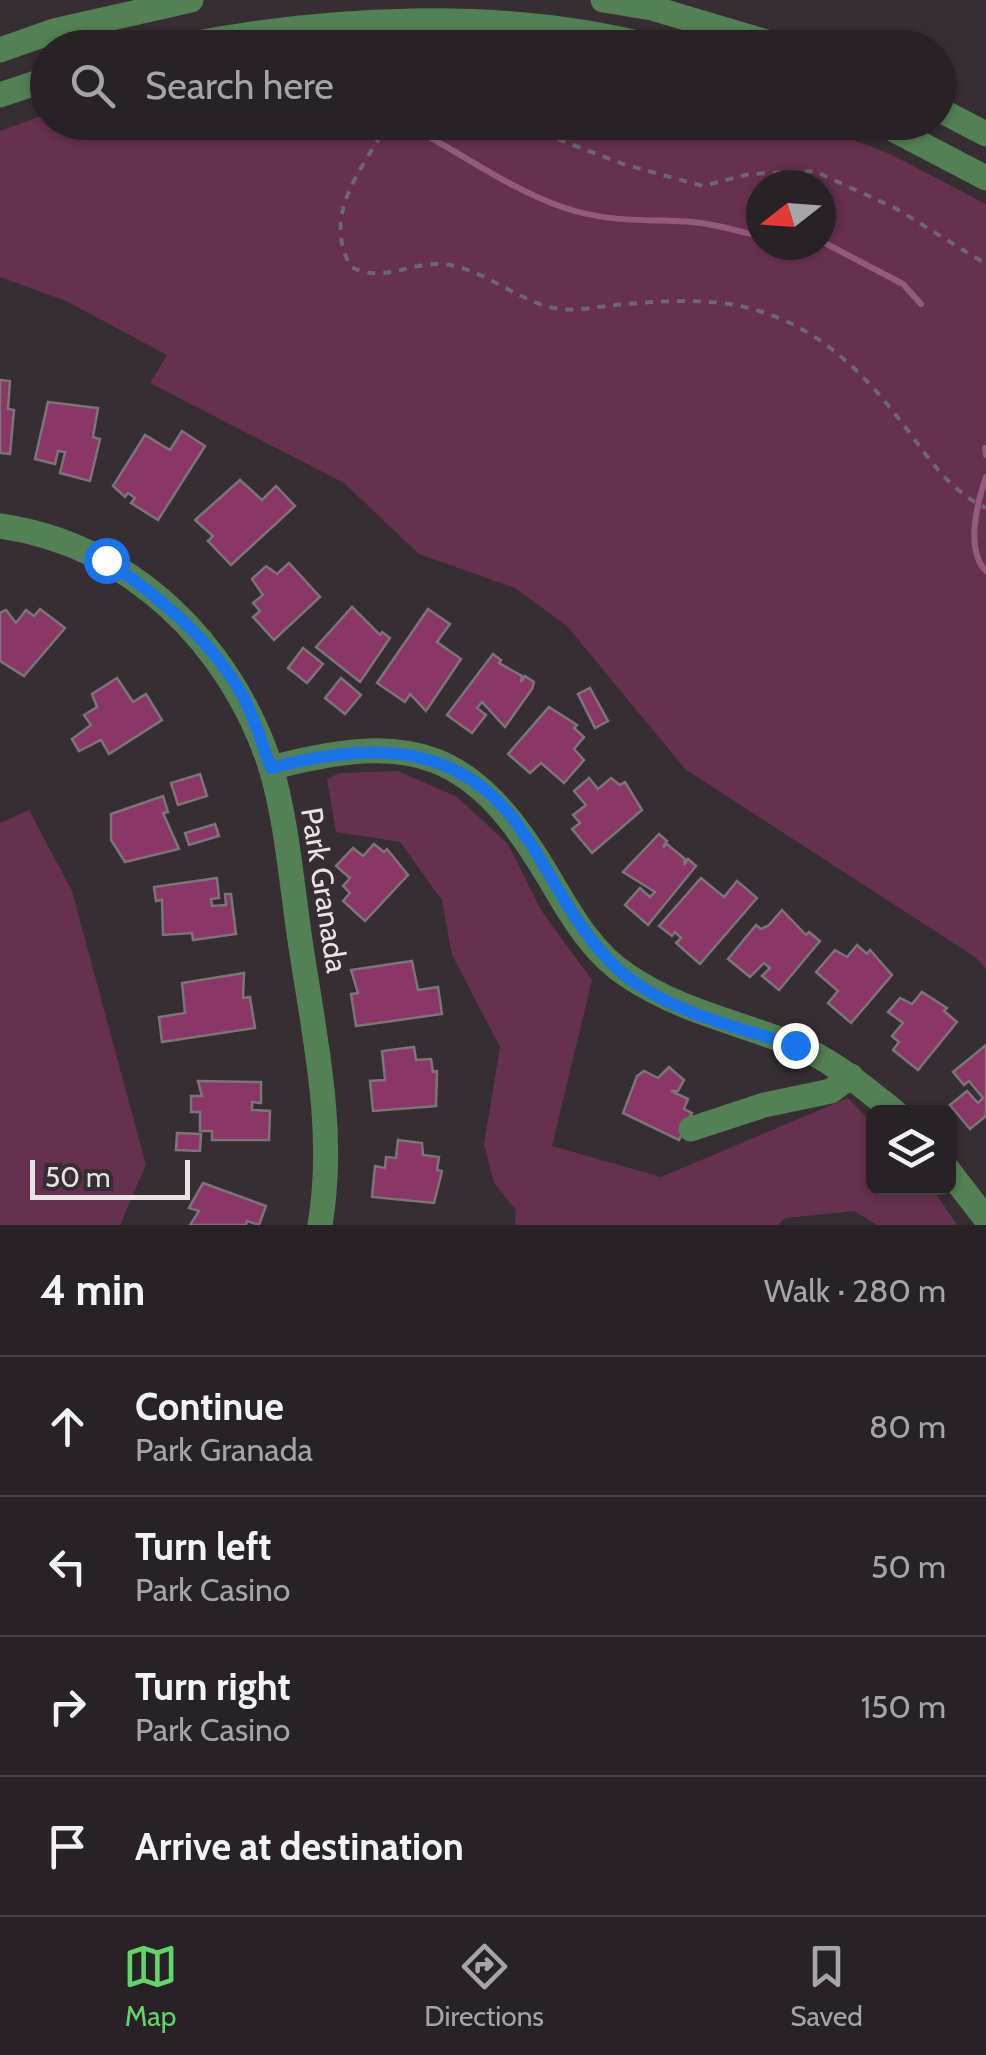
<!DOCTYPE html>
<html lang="en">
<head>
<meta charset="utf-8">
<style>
  :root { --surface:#282226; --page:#302a2e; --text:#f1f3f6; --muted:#a5a4a7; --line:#443f43; --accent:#62d469 }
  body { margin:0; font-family:Cabin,sans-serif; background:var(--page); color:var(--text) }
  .controls { position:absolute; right:30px; bottom:30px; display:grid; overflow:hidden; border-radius:15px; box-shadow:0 2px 8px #0004 }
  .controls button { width:90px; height:90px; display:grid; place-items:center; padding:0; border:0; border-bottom:2px solid var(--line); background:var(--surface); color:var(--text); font:50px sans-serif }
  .compass { position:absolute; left:746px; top:170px; width:90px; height:90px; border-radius:50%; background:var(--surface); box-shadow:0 2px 8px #0004; rotate:253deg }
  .scale { position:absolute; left:30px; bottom:25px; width:160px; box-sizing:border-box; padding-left:10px; border:5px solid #e9e3e6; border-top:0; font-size:28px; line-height:35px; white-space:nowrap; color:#e9e3e6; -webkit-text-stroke:8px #362e32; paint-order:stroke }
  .stop { position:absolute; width:30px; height:30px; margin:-22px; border:8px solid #1a73e8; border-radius:50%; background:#fff }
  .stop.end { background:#1a73e8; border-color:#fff; box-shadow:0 2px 10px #0008 }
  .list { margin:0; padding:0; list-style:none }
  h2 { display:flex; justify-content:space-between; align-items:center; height:130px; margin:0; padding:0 40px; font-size:42px }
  h2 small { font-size:32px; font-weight:400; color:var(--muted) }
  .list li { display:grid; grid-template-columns:65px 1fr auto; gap:30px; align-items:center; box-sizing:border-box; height:140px; padding:0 40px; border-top:2px solid var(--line) }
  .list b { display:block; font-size:38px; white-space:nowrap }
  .list p { margin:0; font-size:32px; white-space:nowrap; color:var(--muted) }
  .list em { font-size:32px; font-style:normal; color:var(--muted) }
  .icon { flex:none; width:55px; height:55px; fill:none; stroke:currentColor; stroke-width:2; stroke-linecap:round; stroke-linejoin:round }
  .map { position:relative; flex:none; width:986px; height:1225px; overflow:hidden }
  .search { position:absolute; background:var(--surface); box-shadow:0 2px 8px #0004; left:30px; right:30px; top:30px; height:110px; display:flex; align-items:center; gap:25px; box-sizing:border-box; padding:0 35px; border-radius:55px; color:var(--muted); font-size:38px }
  .sheet { height:690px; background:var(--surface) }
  nav { display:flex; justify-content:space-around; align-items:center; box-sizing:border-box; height:140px; border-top:2px solid var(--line); background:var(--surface); font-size:28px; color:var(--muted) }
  nav a { display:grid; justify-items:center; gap:5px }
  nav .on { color:var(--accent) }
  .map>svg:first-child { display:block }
</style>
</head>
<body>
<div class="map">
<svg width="986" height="1225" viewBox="0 0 986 1225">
  <rect width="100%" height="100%" fill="#362e32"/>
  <g fill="#66314e" fill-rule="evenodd">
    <path d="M47,114l1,8 762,1 80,31 96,50v765l-11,-12 -290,-188 -118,-143 -52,-38 -96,-34 -75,-71 -194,-100 17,-28 -101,-54 -66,-24v-146zM761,185h60v60h-60z"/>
    <path d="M398,771l59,26 51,47 33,66 51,70 -40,166 109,31 187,-79 25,26 1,64h58l25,37h-80l-23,-14 -68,7 -9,7h-262l1,-15 -22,-27 -10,-39 16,-97 -48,-92 -10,-55 -42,-58 -64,-10 -9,-53 12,-6z"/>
    <path d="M29,810l43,81 74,274 -26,60h-120v-402z"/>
  </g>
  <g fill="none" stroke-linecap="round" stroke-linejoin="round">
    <g stroke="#94597c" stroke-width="6">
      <path d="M224,122h5"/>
      <path d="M403,123c55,27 103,65 162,85 44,15 84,11 128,14 23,2 46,10 68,14"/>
      <path d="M821,241l82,43 18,20"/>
      <path d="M985,448l1,7"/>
      <path d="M986,477c-9,26 -21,73 0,94"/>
    </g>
  </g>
  <g fill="#8a3666" stroke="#7d7378" stroke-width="2.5">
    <path d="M0,380l10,1 -2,28 6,1 -4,44 -10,-1z"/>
    <path d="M48,402l50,6 -5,29 7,2 -10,42 -30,-8 5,-21 -7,-1 -3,13 -20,-5z"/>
    <path d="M182,431l23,15 -47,74 -27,-17 4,-5 -7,-5 -3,4 -12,-11 32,-51 25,15z"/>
    <path d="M240,480l22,20 14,-14 19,20 -64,59 -23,-24 5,-5 -18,-16z"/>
    <path d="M289,563l31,34 -46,43 -21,-23 7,-6 -7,-8 10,-8 -11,-16 14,-13 11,8z"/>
    <path d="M352,607l28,28 2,-3 8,6 -30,44 -44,-35z"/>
    <path d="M40,609l25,19 -41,48 -24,-15v-48l6,-3 10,13 10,-13 8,6z"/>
    <path d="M428,609l22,15 -13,18 24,17 -35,52 -16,-17 -5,8 -28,-19z"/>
    <path d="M303,648l20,16 -16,19 -19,-15z"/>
    <path d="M493,654l8,6 -2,3 23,13 -1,6 4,-6 9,6 -2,7 -27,38 -23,-25 -5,6 9,7 -14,18 -25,-18z"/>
    <path d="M117,678l16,24 13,-8 16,26 -53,34 -8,-14 -22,11 -7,-12 19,-14 -7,-10 13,-8 -5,-13z"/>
    <path d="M341,678l20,17 -16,19 -20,-16z"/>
    <path d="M590,688l18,33 -13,7 -17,-34z"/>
    <path d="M549,707l28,18 -3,3 10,9 -10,12 10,11 -20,23 -23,-20 -11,10 -22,-19z"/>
    <path d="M200,774l7,22 -29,9 -7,-22z"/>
    <path d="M589,778l9,11 13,-11 9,7 5,-3 17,28 -50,43 -20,-24 8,-6 -7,-8 13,-10 -12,-14z"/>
    <path d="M163,796l5,16 -5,1 16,36 -54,13 -14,-22v-26z"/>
    <path d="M215,824l4,12 -30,9 -4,-12z"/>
    <path d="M659,834l8,7 -4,6 4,-3 18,15 -1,6 4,-6 8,7 -48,59 -23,-20 15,-17 10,9 5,-5 -32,-20z"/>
    <path d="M374,844l10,8 3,-3 21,26 -43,46 -22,-20 7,-8 -7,-7 7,-8 -14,-12 17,-18 10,8z"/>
    <path d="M217,878l2,20 -8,1 1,7 14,-1 -1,-11h6l5,40 -43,6 -1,-7 -29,2 -1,-35 -6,1 -2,-14z"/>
    <path d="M701,878l23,19 13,-16 20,17 -57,66 -24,-21 5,-5 -6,-6 -3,4 -13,-10z"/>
    <path d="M782,910l24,25 3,-3 11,9 -41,49 -17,-14 8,-8 -6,-5 -14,14 -22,-18 28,-34 5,4 8,-4z"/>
    <path d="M857,945l10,9 3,-4 22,25 -41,48 -23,-20 10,-12 -22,-19 19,-22 12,7z"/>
    <path d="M412,961l6,29 20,-3 4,27 -86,12 -5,-32 7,-1 -7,-23z"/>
    <path d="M244,973l-1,25 7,-1 5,31 -93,14 -3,-25 26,-4 -3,-30z"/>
    <path d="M922,992l25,16 -3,3 13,11 -39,48 -25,-20 6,-8 -7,-6 11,-13 -15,-11 12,-14 12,6z"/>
    <path d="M986,1045v71l-16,13 -20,-24 17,-14 11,12 5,-5 -14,-17 -5,4 -11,-13z"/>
    <path d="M414,1047l2,13 15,-1 2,13 4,-1 -1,35 -63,5 -3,-30 15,-1 -3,-29z"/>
    <path d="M669,1067l15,13 -6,11h-7l17,8 -4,10 8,4 -13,27 -56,-27 14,-37 7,-5 14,7z"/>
    <path d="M198,1081l63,1v21l-9,-1v8l18,1 -1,29h-57v-9h-12v-19h-9v-16h11z"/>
    <path d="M177,1133l24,1 -1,17 -24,-1z"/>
    <path d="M398,1140l24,3 1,12 16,2 -2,13 5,1 -8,32 -62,-6 3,-31 10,2 1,-11 10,1z"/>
    <path d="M203,1183l63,23 -7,19 -12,-4 -1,4h-56l9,-14 -10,-3z"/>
  </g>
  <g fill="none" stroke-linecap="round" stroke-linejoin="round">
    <g stroke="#6d666a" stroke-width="4" stroke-dasharray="8 8" stroke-linecap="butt">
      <path d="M389,122c-27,47 -68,92 -38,145 32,16 57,-4 89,-3 41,2 75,36 114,44 19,4 42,-1 61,-3 45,-4 93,-8 137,4 68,18 113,65 154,119 24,32 43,62 80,80"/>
      <path d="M513,122l110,42 80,22 46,-12 65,-3 81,37 91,56"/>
    </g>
    <g stroke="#538054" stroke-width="25">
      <path d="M603,0l49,8 135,40"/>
      <path d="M171,48c153,-31 333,-41 486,0"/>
      <path d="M0,50l54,-19 137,-31"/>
      <path d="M0,95l48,-16"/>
      <path d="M938,109l48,25"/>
      <path d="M879,122l107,56"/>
      <path d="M0,526c129,18 230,117 270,239 18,56 23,136 33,195 14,89 32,176 17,265"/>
      <path d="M271,768c142,-38 202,-18 277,108 21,36 44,77 80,100 52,35 109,46 167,69 38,15 68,42 100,67"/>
      <path d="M691,1129l73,-24 67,-14 20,-15"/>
      <path d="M948,1170l38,49"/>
    </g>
  </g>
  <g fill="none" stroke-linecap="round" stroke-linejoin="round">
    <path stroke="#1a73e8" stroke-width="12" d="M106,560c53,37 104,78 137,136 12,22 19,49 28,72 90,-24 181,-30 244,53 37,49 57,107 105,150 48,41 116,56 175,74"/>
  </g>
  <g text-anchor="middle" stroke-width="8" stroke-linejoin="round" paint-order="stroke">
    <g font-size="30" fill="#e9e3e6" stroke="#362e32">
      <text transform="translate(324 890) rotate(81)" y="10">Park Granada</text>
    </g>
  </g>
</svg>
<div class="controls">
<button><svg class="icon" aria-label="layers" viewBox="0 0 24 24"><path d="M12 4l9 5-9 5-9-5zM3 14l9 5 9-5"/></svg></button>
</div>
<svg class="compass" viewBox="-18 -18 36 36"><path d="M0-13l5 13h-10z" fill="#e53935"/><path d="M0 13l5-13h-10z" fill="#a5a4a7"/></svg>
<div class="scale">50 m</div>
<div class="stop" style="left:106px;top:560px"></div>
<div class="stop end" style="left:795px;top:1045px"></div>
<div class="search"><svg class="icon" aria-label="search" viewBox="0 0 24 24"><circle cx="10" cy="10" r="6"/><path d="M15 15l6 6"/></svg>Search here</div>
</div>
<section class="sheet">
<h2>4 min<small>Walk · 280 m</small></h2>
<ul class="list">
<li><svg class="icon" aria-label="ahead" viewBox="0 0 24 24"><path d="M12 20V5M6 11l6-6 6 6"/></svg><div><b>Continue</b><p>Park Granada</p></div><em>80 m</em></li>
<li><svg class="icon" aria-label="left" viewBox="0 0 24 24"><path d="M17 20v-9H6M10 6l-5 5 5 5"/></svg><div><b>Turn left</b><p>Park Casino</p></div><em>50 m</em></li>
<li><svg class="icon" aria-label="right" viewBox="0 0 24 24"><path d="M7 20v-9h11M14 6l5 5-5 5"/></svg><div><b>Turn right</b><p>Park Casino</p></div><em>150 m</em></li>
<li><svg class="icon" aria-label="arrive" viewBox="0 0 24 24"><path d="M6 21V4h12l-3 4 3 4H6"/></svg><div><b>Arrive at destination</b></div></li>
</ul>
</section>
<nav>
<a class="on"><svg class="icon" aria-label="map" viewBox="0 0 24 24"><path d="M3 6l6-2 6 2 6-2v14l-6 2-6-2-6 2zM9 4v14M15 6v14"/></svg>Map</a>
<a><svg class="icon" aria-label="directions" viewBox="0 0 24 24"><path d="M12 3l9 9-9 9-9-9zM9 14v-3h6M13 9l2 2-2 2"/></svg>Directions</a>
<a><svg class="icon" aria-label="saved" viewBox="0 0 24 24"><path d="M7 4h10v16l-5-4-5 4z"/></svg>Saved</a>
</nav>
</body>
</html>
